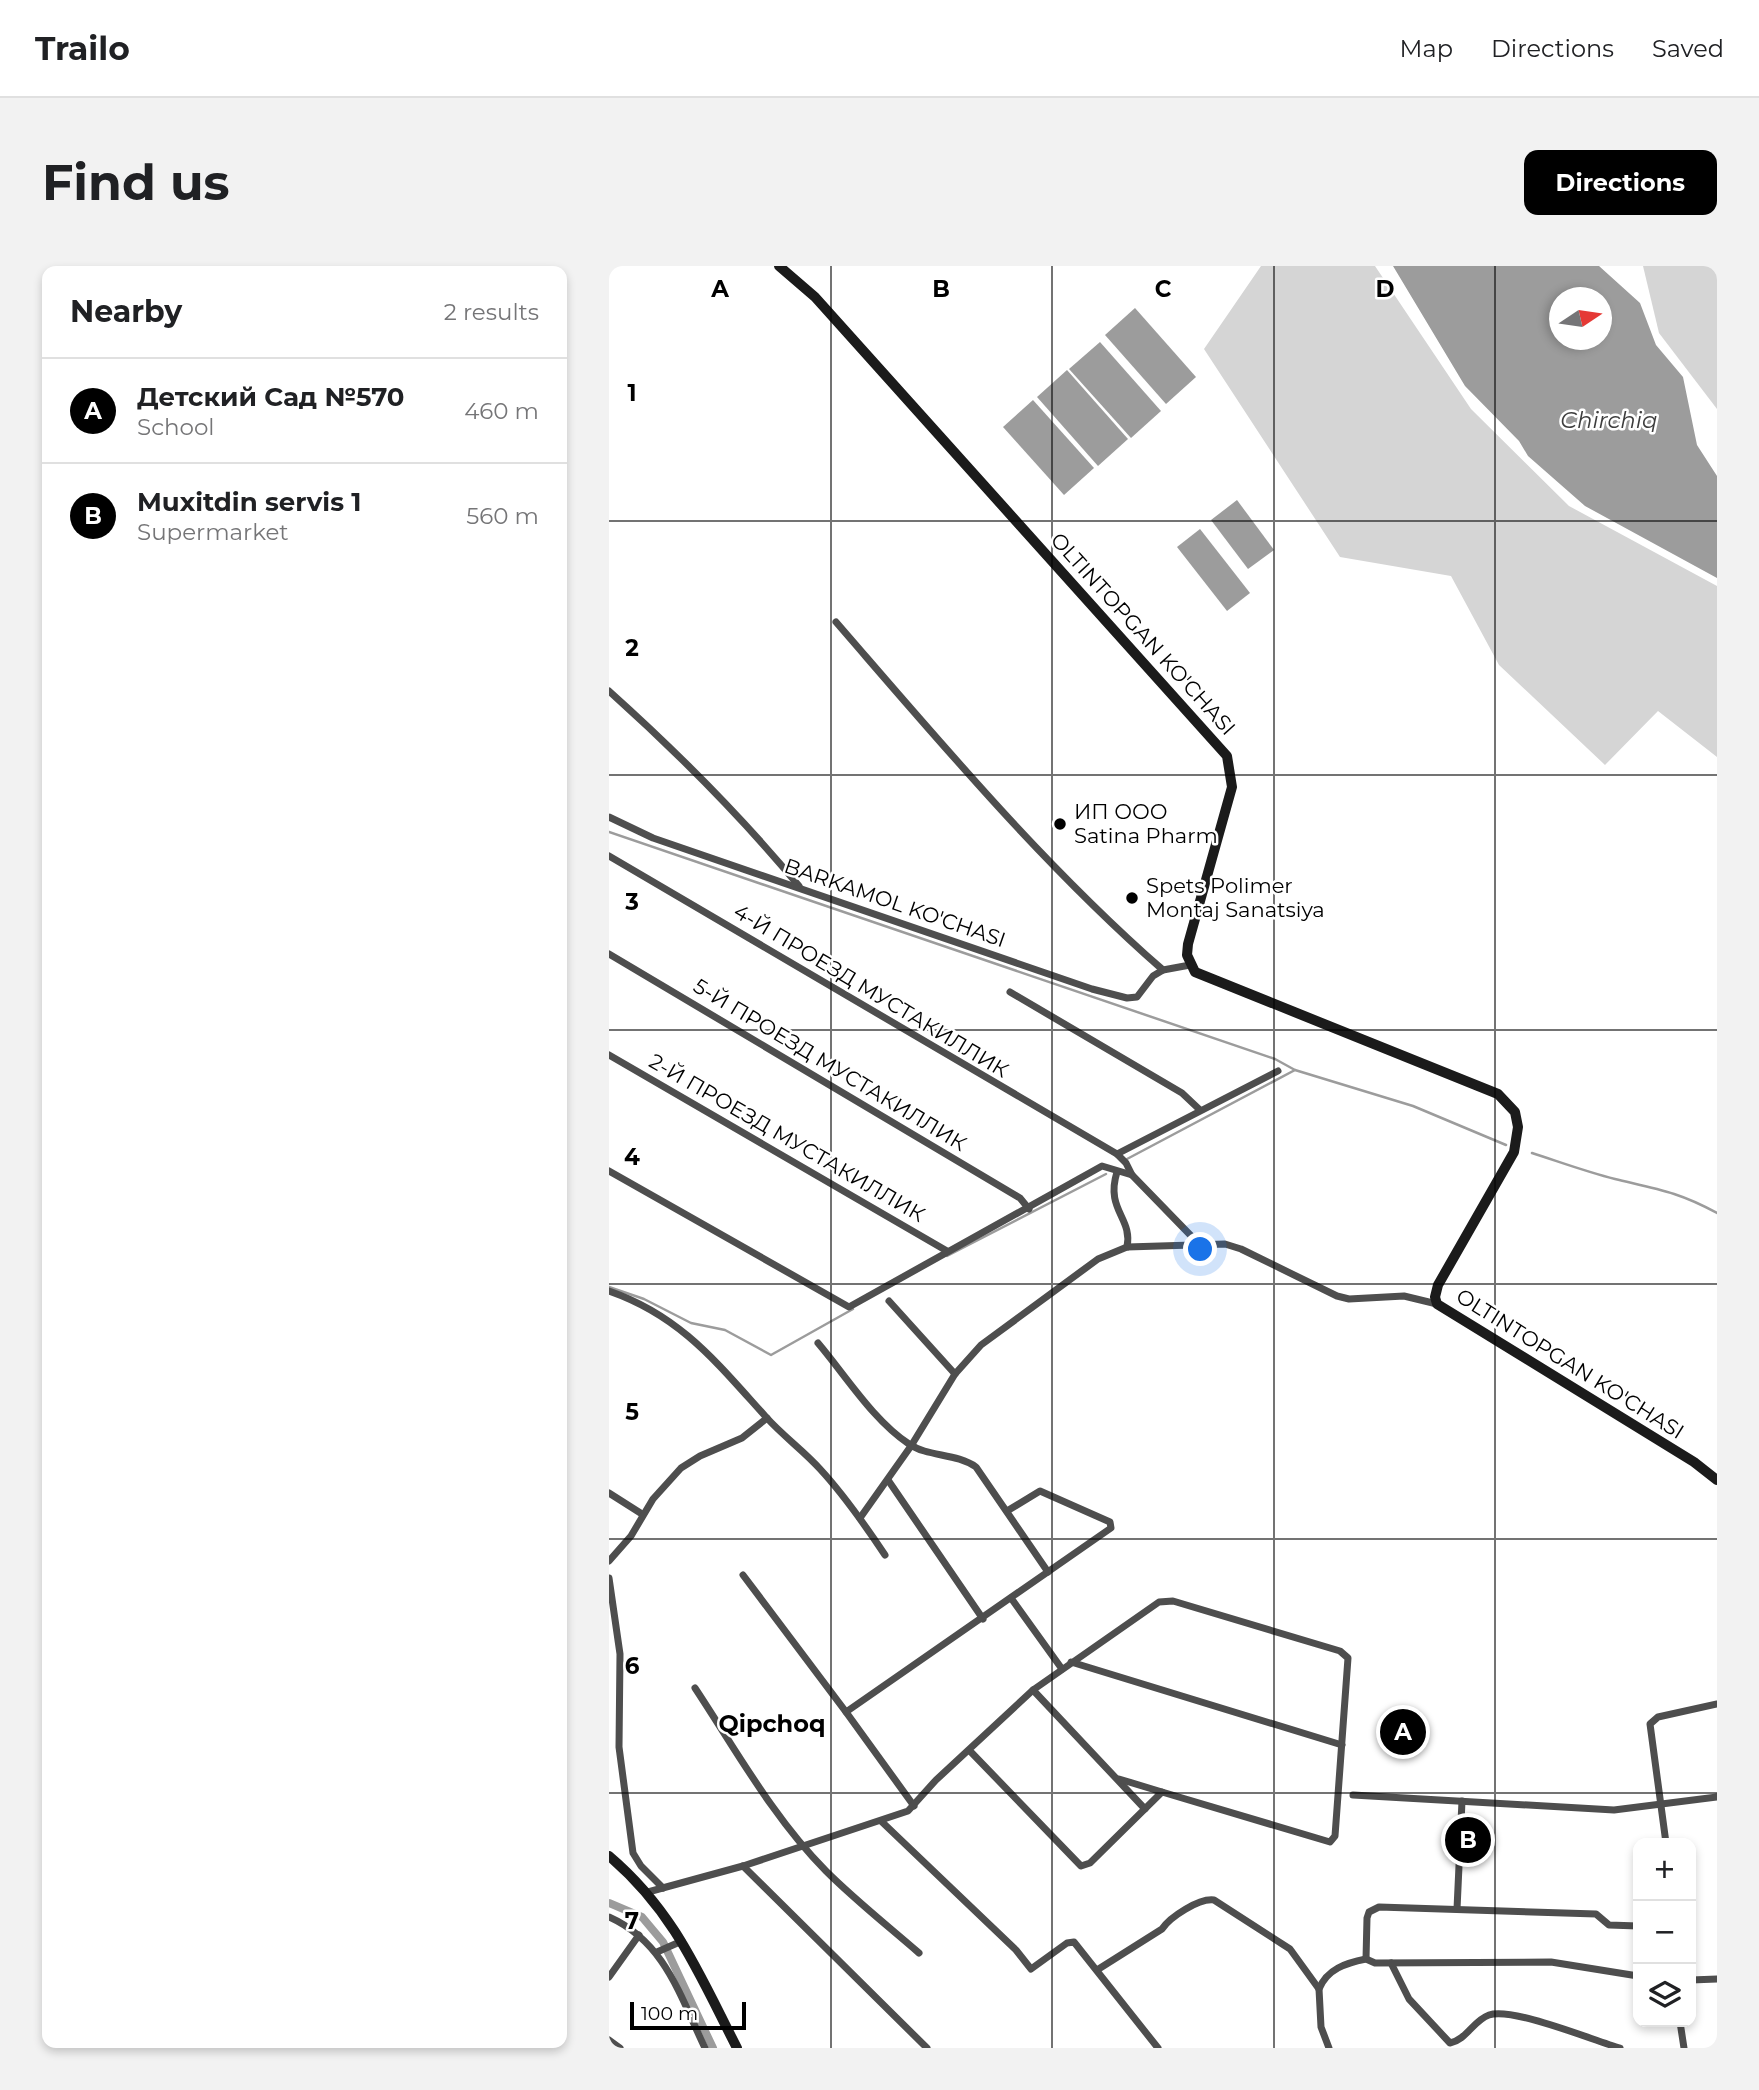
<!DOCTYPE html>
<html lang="en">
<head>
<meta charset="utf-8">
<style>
  :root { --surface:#fff; --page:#f2f2f2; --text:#202124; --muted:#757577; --line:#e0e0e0; --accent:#000 }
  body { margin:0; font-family:Montserrat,sans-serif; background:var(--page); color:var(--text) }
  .controls { position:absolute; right:21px; bottom:21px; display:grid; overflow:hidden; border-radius:14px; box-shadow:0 4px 10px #0003 }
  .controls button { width:63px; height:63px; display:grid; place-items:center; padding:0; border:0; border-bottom:2px solid var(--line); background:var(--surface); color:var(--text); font:35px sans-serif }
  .compass { position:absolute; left:940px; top:21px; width:63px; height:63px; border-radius:50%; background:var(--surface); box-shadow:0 4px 10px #0003; rotate:77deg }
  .scale { position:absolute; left:21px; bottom:18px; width:116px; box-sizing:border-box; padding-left:7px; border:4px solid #000; border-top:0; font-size:19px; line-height:24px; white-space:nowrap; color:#000; -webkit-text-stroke:5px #fff; paint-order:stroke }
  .you { position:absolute; left:592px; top:984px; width:24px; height:24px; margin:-18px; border:5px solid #fff; border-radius:50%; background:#1a73e8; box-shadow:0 0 0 10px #1a73e833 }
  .badge { display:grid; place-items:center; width:46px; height:46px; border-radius:50%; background:var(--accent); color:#fff; font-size:23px; font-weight:700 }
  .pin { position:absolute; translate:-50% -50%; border:4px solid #fff; box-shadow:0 2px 7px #0006 }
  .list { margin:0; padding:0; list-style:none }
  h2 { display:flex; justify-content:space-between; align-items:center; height:91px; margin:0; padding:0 28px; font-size:30px }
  h2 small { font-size:23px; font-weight:400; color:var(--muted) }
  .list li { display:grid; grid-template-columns:46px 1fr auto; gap:21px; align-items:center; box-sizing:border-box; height:105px; padding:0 28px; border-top:2px solid var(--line) }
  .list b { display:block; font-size:26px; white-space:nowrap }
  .list p { margin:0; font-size:23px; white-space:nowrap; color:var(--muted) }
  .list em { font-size:23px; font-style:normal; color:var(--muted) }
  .icon { flex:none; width:38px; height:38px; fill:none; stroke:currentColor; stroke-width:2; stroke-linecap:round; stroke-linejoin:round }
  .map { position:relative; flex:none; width:1108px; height:1782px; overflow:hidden; border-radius:14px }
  header { display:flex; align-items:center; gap:42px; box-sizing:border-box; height:98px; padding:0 35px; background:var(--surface); border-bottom:2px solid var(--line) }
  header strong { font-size:33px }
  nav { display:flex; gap:38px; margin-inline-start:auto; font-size:24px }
  .intro { display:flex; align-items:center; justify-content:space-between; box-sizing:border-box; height:168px; padding:0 42px }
  h1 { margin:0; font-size:49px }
  .button { padding:18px 32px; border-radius:14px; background:var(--accent); color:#fff; font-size:24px; font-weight:700 }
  main { display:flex; gap:42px; padding:0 42px }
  aside { flex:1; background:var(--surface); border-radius:14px; box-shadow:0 4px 10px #0003 }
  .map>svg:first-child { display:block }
</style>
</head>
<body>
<header>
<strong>Trailo</strong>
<nav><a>Map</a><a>Directions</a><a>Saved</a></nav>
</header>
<div class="intro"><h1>Find us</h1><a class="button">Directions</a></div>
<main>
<aside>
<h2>Nearby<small>2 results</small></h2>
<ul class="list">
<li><span class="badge">A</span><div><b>Детский Сад №570</b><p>School</p></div><em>460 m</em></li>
<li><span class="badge">B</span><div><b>Muxitdin servis 1</b><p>Supermarket</p></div><em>560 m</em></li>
</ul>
</aside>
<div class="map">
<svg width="1108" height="1782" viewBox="0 0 1108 1782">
  <rect width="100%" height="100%" fill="#fff"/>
  <g fill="#d5d5d5">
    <path d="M652,0h114l96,143 98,97 148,80v171l-59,-46 -53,54 -106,-100 -48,-89 -111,-19 -136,-208z"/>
    <path d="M1034,0h74v143l-58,-76z"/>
  </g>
  <g fill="#9c9c9c" fill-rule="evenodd">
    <path d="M784,0h206l41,37 16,42 27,32 14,68 20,31v102l-132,-72 -57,-50 -9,-15 -54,-55zM950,32h42v42h-42z"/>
    <path d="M526,42l61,69 -30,27 -61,-69z"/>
    <path d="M491,76l61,69 -30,27 -62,-69z"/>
    <path d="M458,104l61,69 -30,27 -61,-69z"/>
    <path d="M424,134l61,68 -30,27 -61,-68z"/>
    <path d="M628,234l37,50 -26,19 -37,-49z"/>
    <path d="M591,263l50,64 -23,18 -50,-64z"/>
  </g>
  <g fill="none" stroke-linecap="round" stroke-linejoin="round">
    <g stroke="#9c9c9c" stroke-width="2.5">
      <path d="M0,566l666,227 20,11 118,36 93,39"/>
      <path d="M923,887c28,9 55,19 83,26 42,10 64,13 102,34"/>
      <path d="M518,893l168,-89"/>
      <path d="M338,990l159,-82"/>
      <path d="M0,1021l35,12 47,24 34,7 46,25 82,-46"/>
    </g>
    <path stroke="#9c9c9c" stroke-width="8" d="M0,1637l33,14 21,25 50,106"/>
    <g stroke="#4e4e4e" stroke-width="7">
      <path d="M227,356c104,120 207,243 327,348l27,-5"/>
      <path d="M0,425c68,61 131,124 190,195"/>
      <path d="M0,551l44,21 439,151 35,9 10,-1 16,-21 10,-6"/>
      <path d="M0,590l508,298 9,9 6,12 67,69"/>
      <path d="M0,688l411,244 9,11"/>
      <path d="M401,726l172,101 18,17"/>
      <path d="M0,789l338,196"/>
      <path d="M508,888l161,-83"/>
      <path d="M0,905l240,136 253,-141 30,9"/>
      <path d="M508,906c-12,38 16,46 10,75"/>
      <path d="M0,1025c72,25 108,72 157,126 17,19 38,34 54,52 25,27 45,56 65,86"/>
      <path d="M280,1035l66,73"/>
      <path d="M209,1077c28,33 55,77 91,101 19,13 47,9 67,23l72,105"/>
      <path d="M279,1214l95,139"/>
      <path d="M0,1227l33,21"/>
      <path d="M251,1252l51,-72 44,-72 26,-29 117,-86 29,-12 98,-3 16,5 96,47 12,3 55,-3 33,8"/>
      <path d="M0,1295l22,-25 22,-37 28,-31 19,-12 42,-18 25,-20"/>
      <path d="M134,1309l103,137 265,-184 -1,-6 -70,-31 -33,20"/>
      <path d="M0,1312l11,76 -1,93 14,106 8,13 22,22"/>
      <path d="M402,1332l51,71"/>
      <path d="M462,1396l271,83"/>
      <path d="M86,1422c41,62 79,131 131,183 29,29 62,55 93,82"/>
      <path d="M424,1424l112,119"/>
      <path d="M237,1446l68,94"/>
      <path d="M510,1513l43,13"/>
      <path d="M744,1529l261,15 103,-13"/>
      <path d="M272,1555l135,129 15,19 36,-26 7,-1 84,106"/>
      <path d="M1057,1577l-16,-119 8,-7 59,-13"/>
      <path d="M134,1600l184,182"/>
      <path d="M39,1626l95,-26 165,-55 28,-31 97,-90 126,-88 14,-1 167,50 8,7 -13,178 -5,6 -168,-50 -72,71 -9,3 -112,-116"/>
      <path d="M848,1643l5,-108"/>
      <path d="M0,1651c56,25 71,79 96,131"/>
      <path d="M48,1686l25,-11"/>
      <path d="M757,1693l1,-41 2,-6 10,-5 217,7 13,11 29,1"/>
      <path d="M782,1697l18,36 41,44c16,-3 24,-23 39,-28 24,-8 103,25 131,33"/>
      <path d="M488,1704l65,-41c8,-12 37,-31 52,-29l76,49 29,40 2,38 8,21"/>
      <path d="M0,1711l30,-42"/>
      <path d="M1082,1714l26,-1"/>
      <path d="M710,1723c8,-20 27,-26 47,-30l9,4 176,-1 87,14"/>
      <path d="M1071,1756l4,26"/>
      <path d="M0,1774l11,8"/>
    </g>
    <g stroke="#1b1b1b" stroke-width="10">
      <path d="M170,0l36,31 412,459 5,31 -44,157 -1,11 8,17 303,122 17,18 3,15 -4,25 -76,133 -3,12 2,7 257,158 23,18"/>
      <path d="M0,1590c65,55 90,118 128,192"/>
    </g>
  </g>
  <path fill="none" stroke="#000" stroke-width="2" stroke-opacity="0.55" d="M222,0v1782M443,0v1782M665,0v1782M886,0v1782M0,255h1108M0,509h1108M0,764h1108M0,1018h1108M0,1273h1108M0,1527h1108"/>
  <g fill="#000" stroke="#fff" stroke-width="2.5">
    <circle cx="451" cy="558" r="7"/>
    <circle cx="523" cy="632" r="7"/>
  </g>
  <g text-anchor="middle" stroke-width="5" stroke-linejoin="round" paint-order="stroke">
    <g font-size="21" fill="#000" stroke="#fff">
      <text transform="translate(534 368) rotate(48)" y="7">OLTINTOPGAN KO'CHASI</text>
      <text transform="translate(286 637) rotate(19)" y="7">BARKAMOL KO'CHASI</text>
      <text transform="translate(262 725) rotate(31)" y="7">4-Й ПРОЕЗД МУСТАКИЛЛИК</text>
      <text transform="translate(221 799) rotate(31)" y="7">5-Й ПРОЕЗД МУСТАКИЛЛИК</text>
      <text transform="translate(178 872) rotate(30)" y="7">2-Й ПРОЕЗД МУСТАКИЛЛИК</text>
      <text transform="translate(961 1098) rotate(32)" y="7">OLTINTOPGAN KO'CHASI</text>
    </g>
    <g font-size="21" fill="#000" stroke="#fff" text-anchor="start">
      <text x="465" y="553">ИП ООО<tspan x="465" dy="24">Satina Pharm</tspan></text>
      <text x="537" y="627">Spets Polimer<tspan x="537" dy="24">Montaj Sanatsiya</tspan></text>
    </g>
    <g font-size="23" font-style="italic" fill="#3d3d3d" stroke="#fff">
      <text x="1000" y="162">Chirchiq</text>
    </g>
    <g font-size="24" font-weight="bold" fill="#000" stroke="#fff">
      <text x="163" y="1466">Qipchoq</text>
    </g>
  </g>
  <g font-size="23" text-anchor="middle" font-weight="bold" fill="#000" stroke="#fff" stroke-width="5" stroke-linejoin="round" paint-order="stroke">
    <text x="111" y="31">A</text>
    <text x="332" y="31">B</text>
    <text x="554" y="31">C</text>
    <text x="776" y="31">D</text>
    <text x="23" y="135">1</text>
    <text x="23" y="390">2</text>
    <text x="23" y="644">3</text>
    <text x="23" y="899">4</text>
    <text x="23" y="1154">5</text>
    <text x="23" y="1408">6</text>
    <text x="23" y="1663">7</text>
  </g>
</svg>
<div class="controls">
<button>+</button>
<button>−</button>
<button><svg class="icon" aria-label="layers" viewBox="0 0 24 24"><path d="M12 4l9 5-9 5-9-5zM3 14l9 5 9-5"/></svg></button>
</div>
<svg class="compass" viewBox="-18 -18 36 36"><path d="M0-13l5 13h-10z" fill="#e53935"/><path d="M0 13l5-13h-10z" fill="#757577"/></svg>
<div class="scale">100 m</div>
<div class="you"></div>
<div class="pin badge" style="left:794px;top:1466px">A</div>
<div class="pin badge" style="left:859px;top:1574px">B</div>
</div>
</main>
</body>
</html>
